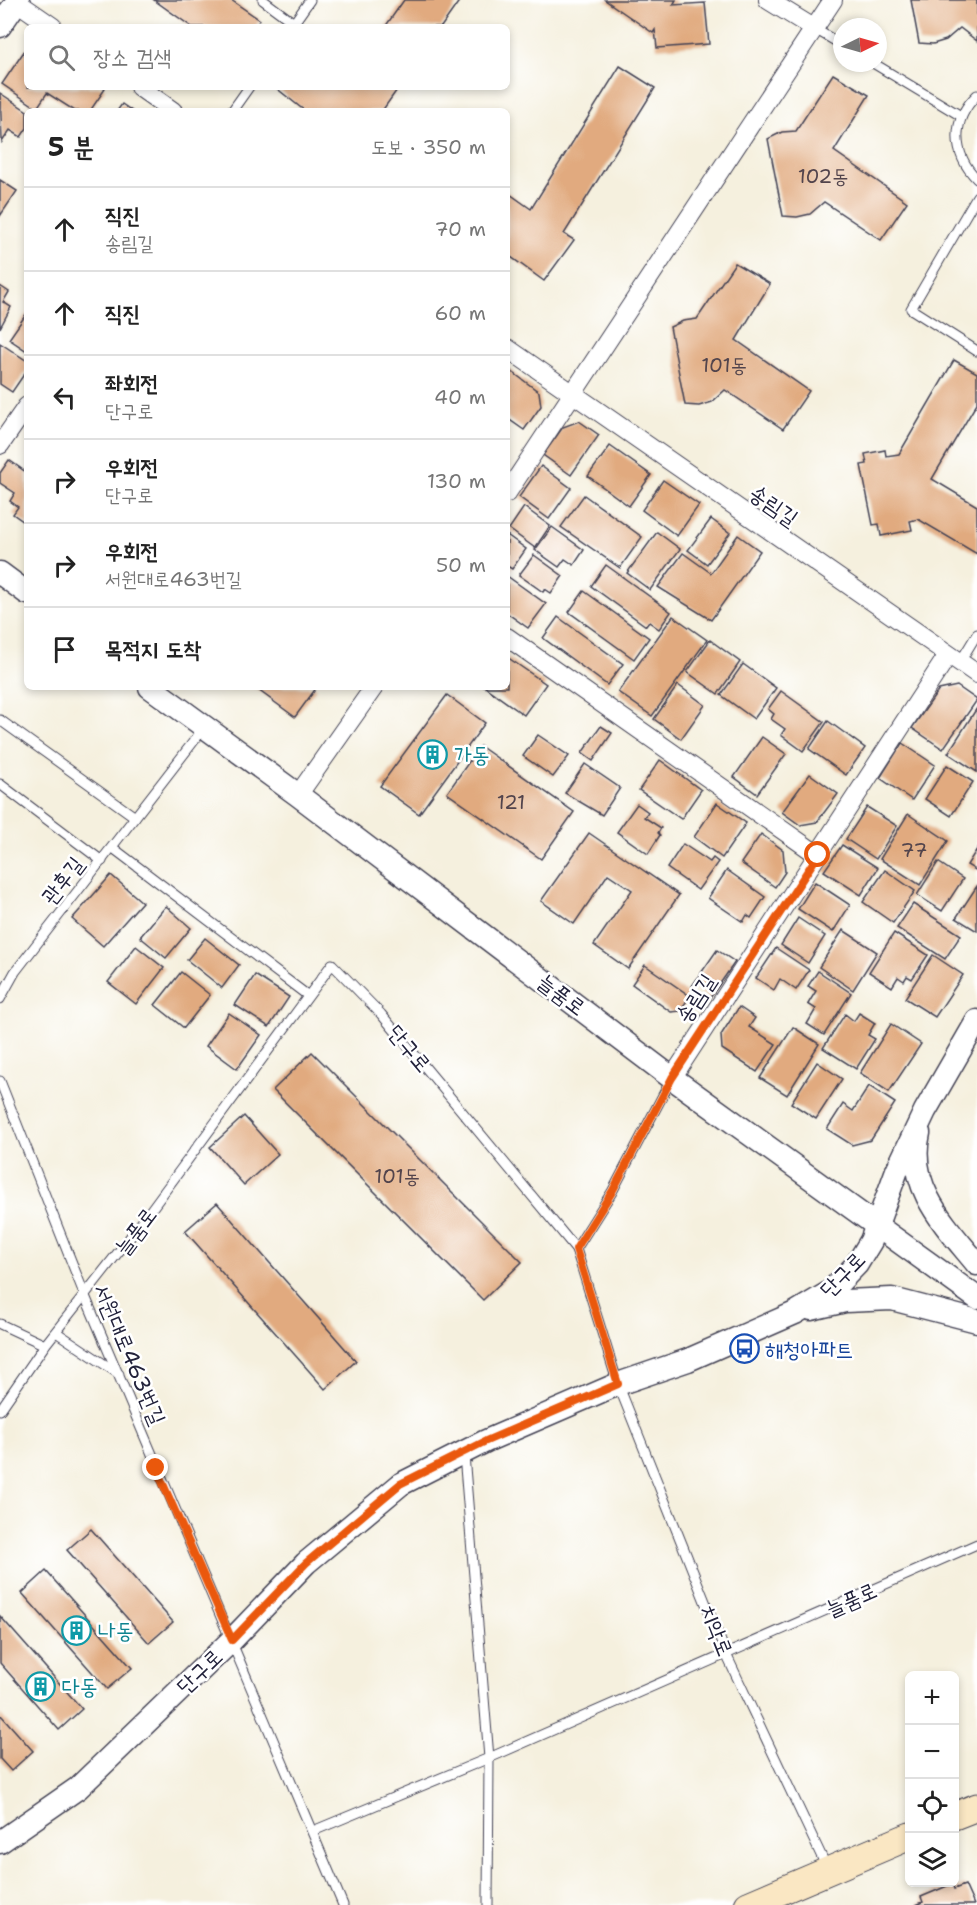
<!DOCTYPE html>
<html lang="ko">
<head>
<meta charset="utf-8">
<style>
  :root { --surface:#fff; --page:#f2f2f2; --text:#222; --muted:#767676; --line:#e0e0e0 }
  body { margin:0; font-family:"Shantell Sans","Poor Story",sans-serif; background:var(--page); color:var(--text) }
  .controls { position:absolute; right:18px; bottom:18px; display:grid; overflow:hidden; border-radius:9px; box-shadow:0 3px 9px #0003 }
  .controls button { width:54px; height:54px; display:grid; place-items:center; padding:0; border:0; border-bottom:2px solid var(--line); background:var(--surface); color:var(--text); font:30px sans-serif }
  .compass { position:absolute; left:833px; top:18px; width:54px; height:54px; border-radius:50%; background:var(--surface); box-shadow:0 3px 9px #0003; rotate:85deg }
  .stop { position:absolute; width:18px; height:18px; margin:-14px; border:4px solid #ea580c; border-radius:50%; background:#fff }
  .stop.end { background:#ea580c; border-color:#fff; box-shadow:0 2px 6px #0008 }
  .list { margin:0; padding:0; list-style:none }
  h2 { display:flex; justify-content:space-between; align-items:center; height:78px; margin:0; padding:0 24px; font-size:26px }
  h2 small { font-size:20px; font-weight:400; color:var(--muted) }
  .list li { display:grid; grid-template-columns:39px 1fr auto; gap:18px; align-items:center; box-sizing:border-box; height:84px; padding:0 24px; border-top:2px solid var(--line) }
  .list b { display:block; font-size:22px; white-space:nowrap }
  .list p { margin:0; font-size:20px; white-space:nowrap; color:var(--muted) }
  .list em { font-size:20px; font-style:normal; color:var(--muted) }
  .icon { flex:none; width:33px; height:33px; fill:none; stroke:currentColor; stroke-width:2; stroke-linecap:round; stroke-linejoin:round }
  .map { position:relative; flex:none; width:977px; height:1905px; overflow:hidden }
  .search { position:absolute; background:var(--surface); box-shadow:0 3px 9px #0003; left:24px; top:24px; width:486px; height:66px; display:flex; align-items:center; gap:15px; box-sizing:border-box; padding:0 21px; border-radius:9px; color:var(--muted); font-size:22px }
  .panel { position:absolute; background:var(--surface); box-shadow:0 3px 9px #0003; left:24px; top:108px; width:486px; height:582px; border-radius:9px }
  .map>svg:first-child { display:block }
</style>
</head>
<body>
<div class="map">
<svg width="977" height="1905" viewBox="0 0 977 1905">
  <rect width="100%" height="100%" fill="#fff"/>
  <filter id="ink" filterUnits="userSpaceOnUse"><feTurbulence type="fractalNoise" baseFrequency=".0167" numOctaves="2"/><feDisplacementMap in="SourceGraphic" scale="12" xChannelSelector="R" yChannelSelector="G"/><feConvolveMatrix kernelMatrix="1 2 1 2 8 2 1 2 1" color-interpolation-filters="sRGB"/></filter>
  <filter id="wash" filterUnits="userSpaceOnUse"><feTurbulence type="fractalNoise" baseFrequency=".008" numOctaves="4" result="noise"/><feDisplacementMap in="SourceGraphic" scale="24" xChannelSelector="R" yChannelSelector="G"/><feGaussianBlur stdDeviation="1.35" result="paint"/><feColorMatrix in="noise" values="0 0 0 0 0 0 0 0 0 0 0 0 0 0 0 0 0 1.4 0 .05"/><feComposite in="paint" operator="in"/></filter>
  <g filter="url(#wash)">
    <rect width="100%" height="100%" fill="#f5f0de"/>
    <g id="blocks">
      <g fill="#e1aa7f">
        <path d="M154,0h77l29,20 -5,7h-63z"/>
        <path d="M404,0h56l-19,27h-56z"/>
        <path d="M605,0h71l-3,5 32,-2 4,41 -52,4 -2,-18 -2,3z"/>
        <path d="M911,0h66v41l-17,-13 -14,12 -13,4 -14,-1z"/>
        <path d="M27,47v40h75l3,2 -15,22h-15l-28,-18 -10,15 -35,-24z"/>
        <path d="M620,66l35,22 -91,146 10,6 -30,41 -37,-27v-62l24,17z"/>
        <path d="M833,74l36,21 -35,56 73,51 -26,38 -57,-38 -14,12 -13,3 -14,-1 -15,-77 14,-7 14,-1z"/>
        <path d="M275,87h124l-17,24h-77z"/>
        <path d="M0,93l27,18v17l-6,9 -11,-7 -8,12z"/>
        <path d="M122,104l10,7h-15z"/>
        <path d="M0,180l17,11 -17,25z"/>
        <path d="M735,263l35,21 -34,56 73,51 -26,38 -58,-39 -13,12 -13,4 -14,-1 -15,-78 13,-6 14,-2z"/>
        <path d="M0,286l9,6 -6,10 8,5 -11,21z"/>
        <path d="M27,313v38l-18,-12z"/>
        <path d="M0,343l27,18v9l-15,22 -12,-8z"/>
        <path d="M954,360l23,13v30l-45,76 45,27v48l-59,-35 -8,2 2,9 -31,6 -2,-12 -6,1 -12,-60 6,-1 -2,-10 20,-4 1,6 13,-2z"/>
        <path d="M507,368l32,24 2,14 -17,24 -17,-12z"/>
        <path d="M579,421l20,14 -28,40 -28,-20 20,-28z"/>
        <path d="M610,446l41,29 -22,31 -41,-30z"/>
        <path d="M9,460l18,13v51l-14,-10 5,-7 -8,-6 5,-8 -15,-10v-10z"/>
        <path d="M541,466l30,22 -22,31 -30,-22z"/>
        <path d="M663,480l36,25 -22,31 -35,-26z"/>
        <path d="M584,495l58,42 -22,31 -59,-41z"/>
        <path d="M524,507l26,19 -15,22 -26,-19z"/>
        <path d="M711,519l19,14 -23,31 -19,-14z"/>
        <path d="M552,527l32,23 -10,15 -9,-6 -6,8 -24,-17z"/>
        <path d="M657,532l23,17 -30,41 -23,-17z"/>
        <path d="M507,535l19,14 -14,20 -5,-3z"/>
        <path d="M738,535l22,16 -49,69 -53,-33 25,-34 28,20z"/>
        <path d="M534,555l29,21 -12,17 -6,-4 -2,3 -24,-17z"/>
        <path d="M606,565l65,47 -12,17 -10,-7 -3,4 -55,-40z"/>
        <path d="M507,576l39,28 -18,24 -21,-15z"/>
        <path d="M584,591l65,47 -15,21 -65,-47z"/>
        <path d="M673,616l34,24 -55,76 -34,-24z"/>
        <path d="M558,617l65,47 -16,21 -64,-47z"/>
        <path d="M710,640l30,22 -22,32 -31,-22z"/>
        <path d="M507,657l39,27 -22,31 -39,-28h22z"/>
        <path d="M743,664l33,24 -22,31 -33,-24z"/>
        <path d="M678,685l27,20 -24,34 -27,-20z"/>
        <path d="M957,686l20,14 -34,49 -31,-21 27,-38z"/>
        <path d="M254,687h63l-22,30z"/>
        <path d="M781,691l43,31 -21,29 -22,-16 4,-6 -14,-10 3,-5 -6,-5z"/>
        <path d="M447,695l38,28 -66,91 -39,-28z"/>
        <path d="M977,708v64l-29,-19z"/>
        <path d="M828,721l37,27 -19,27 -37,-26z"/>
        <path d="M601,726l11,7 -19,28 -11,-8z"/>
        <path d="M538,735l31,21 -16,21 -30,-21z"/>
        <path d="M762,737l24,17 -29,40 -23,-17z"/>
        <path d="M902,743l33,22 -23,35 -32,-22z"/>
        <path d="M480,746l94,66 -33,47 -94,-66z"/>
        <path d="M660,760l41,30 -20,29 -42,-29z"/>
        <path d="M585,764l35,24 -18,27 -37,-22z"/>
        <path d="M947,765l26,17 -22,34 -26,-17z"/>
        <path d="M810,774l28,20 -21,28 -17,3 -18,-13z"/>
        <path d="M717,803l29,20 -24,35 -28,-21z"/>
        <path d="M637,804l11,8 -4,5 17,11 -3,5 2,2 -12,19 -31,-22z"/>
        <path d="M867,807l30,19 -21,33 -30,-20z"/>
        <path d="M908,814l40,27 -28,44 -40,-26z"/>
        <path d="M589,833l90,62 -51,74 -34,-24 38,-55 -24,-16 -34,50 -33,-23z"/>
        <path d="M761,834l22,16 2,22 -10,15 -34,-24z"/>
        <path d="M683,844l27,18 3,-4 5,4 -20,28 -31,-22z"/>
        <path d="M842,845l36,23 -17,27 -37,-24z"/>
        <path d="M977,849v22l-10,-6z"/>
        <path d="M938,862l25,17 -21,32 -25,-16z"/>
        <path d="M727,870l38,27 -14,21 -4,-3 -4,7 -35,-24z"/>
        <path d="M885,870l30,21 -22,32 -30,-21z"/>
        <path d="M111,875l31,27 -39,44 -31,-27z"/>
        <path d="M815,882l35,23 -17,27 -35,-23z"/>
        <path d="M977,886v45l-21,-13z"/>
        <path d="M913,904l48,31 -16,24 -48,-31z"/>
        <path d="M166,906l25,22 -25,30 -26,-21z"/>
        <path d="M798,918l27,18 -17,27 -27,-18z"/>
        <path d="M843,930l34,22 -24,38 -34,-23z"/>
        <path d="M894,933l34,22 -16,24 -5,-3 -3,5 -6,-4 -6,10 -23,-15z"/>
        <path d="M205,938l34,27 -17,23 -35,-28z"/>
        <path d="M136,946l28,22 -28,36 -28,-22z"/>
        <path d="M776,948l33,22 -13,20 -16,-11 -6,11 -18,-12z"/>
        <path d="M717,950l18,12 -25,36 -18,-12z"/>
        <path d="M933,955l30,20 -28,42 -30,-19z"/>
        <path d="M645,965l45,31 -10,15 -9,1 -39,-28z"/>
        <path d="M818,971l33,22 -27,42 -17,-11 9,-15 -8,-5 8,-13 -8,-5z"/>
        <path d="M181,972l29,23 -26,33 -29,-23z"/>
        <path d="M255,975l34,22 -20,30 -34,-22z"/>
        <path d="M739,1007l16,11 -6,9 27,17 -19,28 -35,-23 -1,-14z"/>
        <path d="M229,1013l32,22 -24,34 -31,-23z"/>
        <path d="M859,1013l16,10 -7,12 7,4 -19,30 -33,-21 22,-34 9,7z"/>
        <path d="M891,1024l30,20 -32,48 -29,-19z"/>
        <path d="M793,1027l26,17 -32,51 -27,-17z"/>
        <path d="M312,1052l210,210 -39,38 -210,-210z"/>
        <path d="M817,1062l25,17 -26,40 -25,-16z"/>
        <path d="M869,1086l26,17 -24,37 -19,5 -25,-16 16,-25 10,7z"/>
        <path d="M244,1116l34,38 -34,31 -34,-38z"/>
        <path d="M217,1203l139,158 -31,28 -140,-158z"/>
        <path d="M91,1529l82,93 -24,21 -82,-93z"/>
        <path d="M46,1571l86,97 -25,21 -85,-96z"/>
        <path d="M0,1616l82,93 -23,21 -59,-67z"/>
        <path d="M0,1714l33,37 -22,20 -11,-12z"/>
        <path d="M952,1884l2,5 11,-4 9,20h-58l7,-3 -2,-5z"/>
      </g>
    </g>
  </g>
  <g filter="url(#ink)">
    <use href="#blocks" fill-opacity="0" stroke="#424153" stroke-width="1.5"/>
    <g fill="none" stroke-linecap="round" stroke-linejoin="round">
      <defs>
        <g id="service">
          <path d="M263,0l31,23"/>
          <path d="M291,27l19,-27"/>
          <path d="M815,29l27,16"/>
          <path d="M873,63l88,53"/>
          <path d="M977,95c-26,25 -25,59 0,84"/>
          <path d="M232,111l17,-24"/>
          <path d="M977,196l-66,113 66,42"/>
          <path d="M960,662l17,-28"/>
          <path d="M0,720l135,97"/>
          <path d="M0,784l102,77"/>
          <path d="M113,848l194,147"/>
          <path d="M0,999l15,-27 189,-244"/>
          <path d="M0,1081l85,215 258,609"/>
          <path d="M576,1249l36,-57 60,-114"/>
          <path d="M0,1324l45,21"/>
          <path d="M56,1332l63,42"/>
          <path d="M0,1410l45,-65 94,-119 193,-262 49,50 195,235 42,135 108,270 102,216"/>
          <path d="M464,1455l25,303 -1,147"/>
          <path d="M313,1831l176,-73 488,-214"/>
        </g>
        <g id="minor">
          <path d="M768,0l47,29"/>
          <path d="M17,2l36,25"/>
          <path d="M139,87l34,24"/>
          <path d="M507,348l470,326"/>
          <path d="M0,445l27,-39"/>
          <path d="M507,493l326,-493"/>
          <path d="M507,637l311,218"/>
          <path d="M298,795l76,-108"/>
          <path d="M672,1078l276,-423"/>
        </g>
        <g id="tertiary">
          <path d="M0,26l18,-26"/>
          <path d="M0,573l27,20"/>
          <path d="M150,687l148,108 374,283 305,220"/>
          <path d="M919,1133c-13,54 27,93 58,131"/>
          <path d="M811,1309l34,-8 47,-2 85,22"/>
          <path d="M0,1842l78,-54 154,-148 74,-77 95,-79 85,-43 132,-57 70,-24 107,-47 35,-21 27,-28 14,-23 26,-71 28,-59 52,-90"/>
        </g>
        <g id="secondary">
          <path d="M954,1816l23,-9"/>
          <path d="M748,1905l162,-69"/>
        </g>
      </defs>
      <use href="#service" stroke="#424153" stroke-width="11"/>
      <use href="#minor" stroke="#424153" stroke-width="20"/>
      <use href="#tertiary" stroke="#424153" stroke-width="25"/>
      <use href="#secondary" stroke="#424153" stroke-width="29"/>
      <use href="#service" stroke="#fff" stroke-width="9"/>
      <use href="#minor" stroke="#fff" stroke-width="18"/>
      <use href="#tertiary" stroke="#fff" stroke-width="22"/>
      <use href="#secondary" stroke="#fae7c3" stroke-width="27"/>
    </g>
  </g>
  <g fill="none" stroke-linecap="round" stroke-linejoin="round" filter="url(#ink)">
    <path stroke="#ea580c" stroke-width="8" d="M156,1468l76,172 74,-77 94,-79 86,-43 132,-57 -42,-135 36,-57 60,-114 146,-223"/>
  </g>
  <defs>
    <symbol id="building-ring" viewBox="-11 -11 22 22"><circle r="9.5" fill="#fff" stroke="#0f9aa8" stroke-width="1.5"/><path d="M-4-6H4V6H1V3H-1V6H-4ZM-2.5-4.3h1.7v1.8h-1.7ZM.8-4.3h1.7v1.8H.8ZM-2.5-1h1.7V.8h-1.7ZM.8-1h1.7V.8H.8Z" fill="#0f9aa8"/></symbol>
    <symbol id="bus-ring" viewBox="-11 -11 22 22"><circle r="9.5" fill="#fff" stroke="#1a4fb4" stroke-width="1.5"/><path d="M-5-6H5V4H4V6H2V4H-2V6H-4V4H-5ZM-3.5-4V0h7V-4ZM-3.5 1.2v1.5H-2V1.2ZM2 1.2v1.5H3.5V1.2Z" fill="#1a4fb4"/></symbol>
  </defs>
  <g fill-rule="evenodd">
    <use href="#building-ring" x="416" y="738" width="33" height="33"/>
    <use href="#bus-ring" x="728" y="1332" width="33" height="33"/>
    <use href="#building-ring" x="60" y="1614" width="33" height="33"/>
    <use href="#building-ring" x="24" y="1670" width="33" height="33"/>
  </g>
  <g text-anchor="middle" stroke-width="5" stroke-linejoin="round" paint-order="stroke">
    <g font-size="20" fill="#52444c">
      <text x="823" y="183">102동</text>
      <text x="724" y="372">101동</text>
      <text x="511" y="809">121</text>
      <text x="914" y="857">77</text>
      <text x="397" y="1183">101동</text>
    </g>
    <g font-size="22" fill="#22223b" stroke="#fff">
      <text transform="translate(774 505) rotate(35)" y="8">송림길</text>
      <text transform="translate(62 880) rotate(-52)" y="8">관후길</text>
      <text transform="translate(562 994) rotate(37)" y="8">늘품로</text>
      <text transform="translate(695 998) rotate(-57)" y="8">송림길</text>
      <text transform="translate(410 1048) rotate(50)" y="8">단구로</text>
      <text transform="translate(135 1231) rotate(-53)" y="8">늘품로</text>
      <text transform="translate(842 1274) rotate(-46)" y="8">단구로</text>
      <text transform="translate(130 1354) rotate(67)" y="8">서원대로463번길</text>
      <text transform="translate(851 1599) rotate(-24)" y="8">늘품로</text>
      <text transform="translate(717 1630) rotate(68)" y="8">치악로</text>
      <text transform="translate(199 1671) rotate(-44)" y="8">단구로</text>
    </g>
    <g font-size="22" fill="#0d838f" stroke="#fff" text-anchor="start">
      <text x="454" y="762">가동</text>
      <text x="98" y="1638">나동</text>
      <text x="62" y="1694">다동</text>
    </g>
    <g font-size="22" fill="#164399" stroke="#fff" text-anchor="start">
      <text x="765" y="1357">해청아파트</text>
    </g>
  </g>
</svg>
<div class="controls">
<button>+</button>
<button>−</button>
<button><svg class="icon" aria-label="locate" viewBox="0 0 24 24"><circle cx="12" cy="12" r="6"/><path d="M12 2v4M12 18v4M2 12h4M18 12h4"/></svg></button>
<button><svg class="icon" aria-label="layers" viewBox="0 0 24 24"><path d="M12 4l9 5-9 5-9-5zM3 14l9 5 9-5"/></svg></button>
</div>
<svg class="compass" viewBox="-18 -18 36 36"><path d="M0-13l5 13h-10z" fill="#e53935"/><path d="M0 13l5-13h-10z" fill="#767676"/></svg>
<div class="stop" style="left:818px;top:855px"></div>
<div class="stop end" style="left:156px;top:1468px"></div>
<div class="search"><svg class="icon" aria-label="search" viewBox="0 0 24 24"><circle cx="10" cy="10" r="6"/><path d="M15 15l6 6"/></svg>장소 검색</div>
<section class="panel">
<h2>5 분<small>도보 · 350 m</small></h2>
<ul class="list">
<li><svg class="icon" aria-label="ahead" viewBox="0 0 24 24"><path d="M12 20V5M6 11l6-6 6 6"/></svg><div><b>직진</b><p>송림길</p></div><em>70 m</em></li>
<li><svg class="icon" aria-label="ahead" viewBox="0 0 24 24"><path d="M12 20V5M6 11l6-6 6 6"/></svg><div><b>직진</b></div><em>60 m</em></li>
<li><svg class="icon" aria-label="left" viewBox="0 0 24 24"><path d="M17 20v-9H6M10 6l-5 5 5 5"/></svg><div><b>좌회전</b><p>단구로</p></div><em>40 m</em></li>
<li><svg class="icon" aria-label="right" viewBox="0 0 24 24"><path d="M7 20v-9h11M14 6l5 5-5 5"/></svg><div><b>우회전</b><p>단구로</p></div><em>130 m</em></li>
<li><svg class="icon" aria-label="right" viewBox="0 0 24 24"><path d="M7 20v-9h11M14 6l5 5-5 5"/></svg><div><b>우회전</b><p>서원대로463번길</p></div><em>50 m</em></li>
<li><svg class="icon" aria-label="arrive" viewBox="0 0 24 24"><path d="M6 21V4h12l-3 4 3 4H6"/></svg><div><b>목적지 도착</b></div></li>
</ul>
</section>
</div>
</body>
</html>
